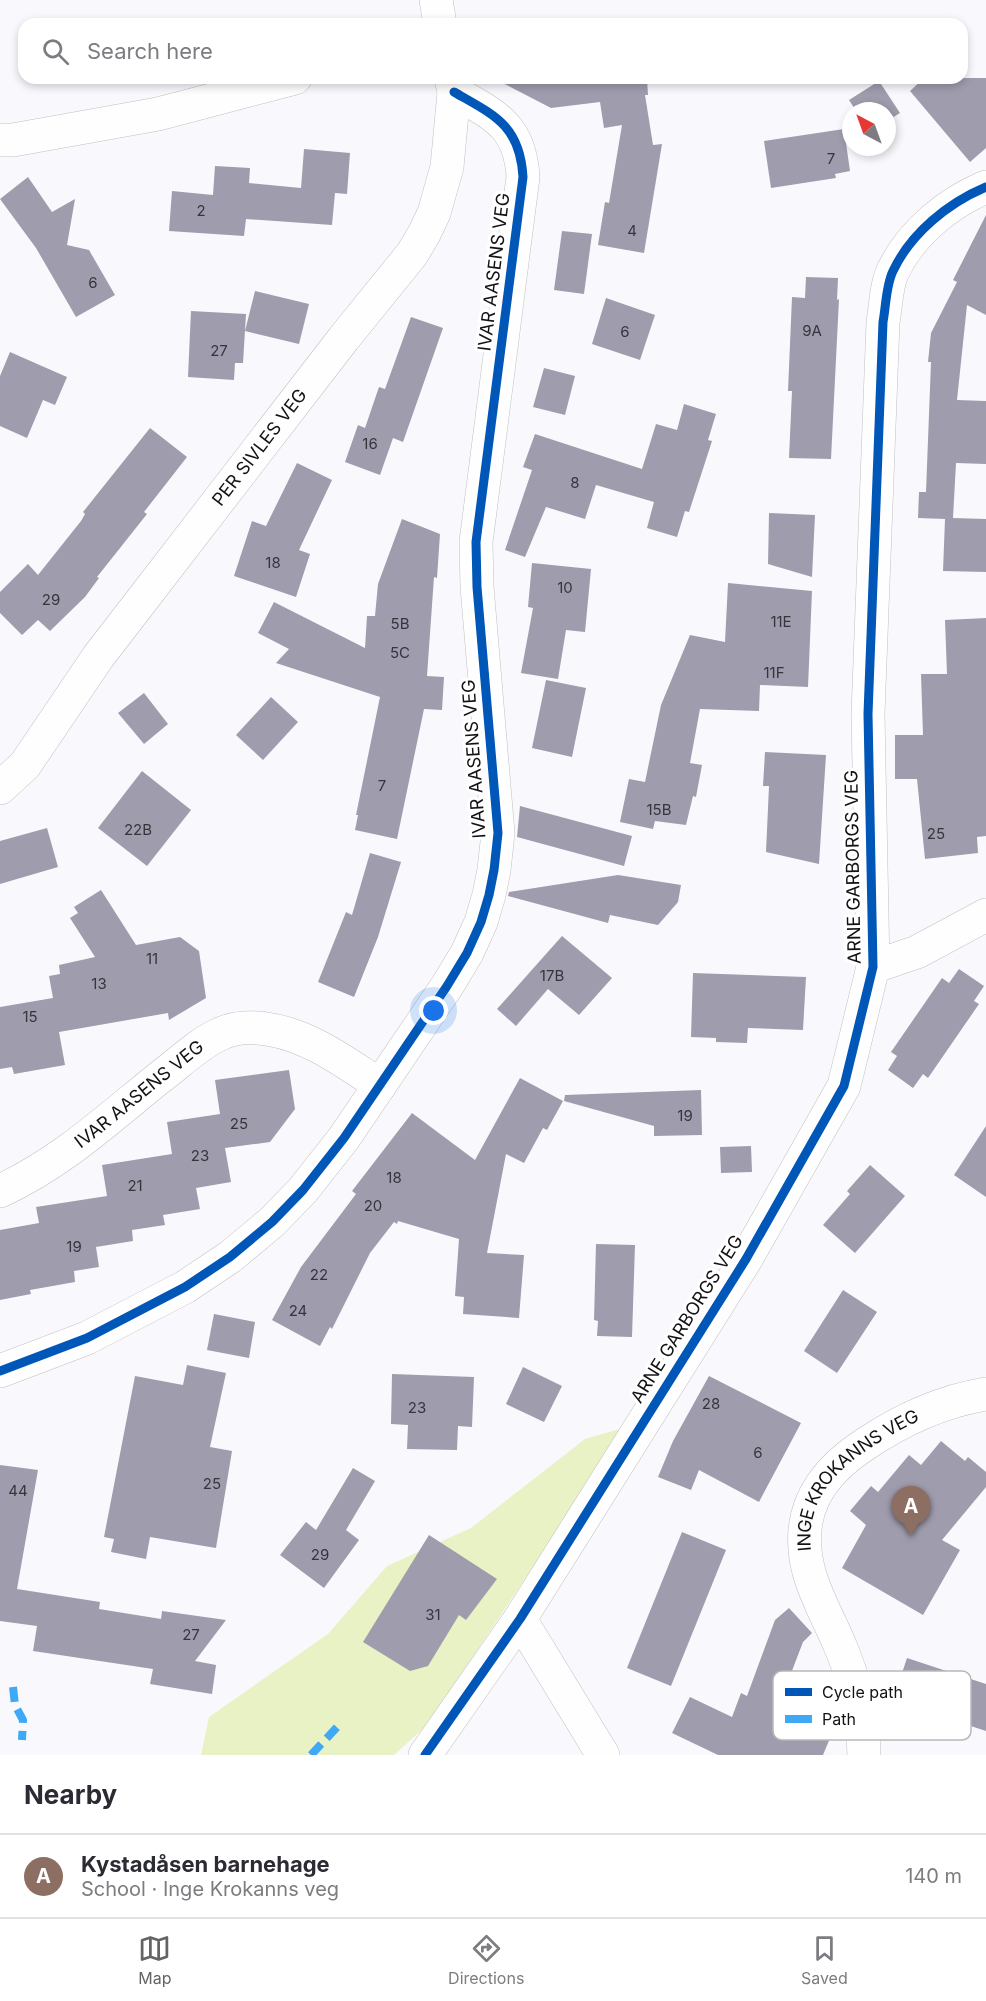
<!DOCTYPE html>
<html lang="en">
<head>
<meta charset="utf-8">
<style>
  :root { --surface:#fff; --page:#f2f2f3; --text:#2b2b33; --muted:#7c7c81; --line:#e1e1e2; --accent:#646467 }
  body { margin:0; font-family:Inter,sans-serif; background:var(--page); color:var(--text) }
  .compass { position:absolute; left:842px; top:102px; width:54px; height:54px; border-radius:50%; background:var(--surface); box-shadow:0 3px 9px #0003; rotate:319deg }
  .you { position:absolute; left:434px; top:1011px; width:21px; height:21px; margin:-15px; border:4px solid #fff; border-radius:50%; background:#1a73e8; box-shadow:0 0 0 9px #1a73e833 }
  .badge { display:grid; place-items:center; width:39px; height:39px; border-radius:50%; background:var(--accent); color:#fff; font-size:20px; font-weight:700 }
  .pin { position:absolute; translate:-50% -50px; filter:drop-shadow(0 2px 3px #0008) }
  .pin::after { content:''; position:absolute; top:32px; width:21px; height:18px; background:inherit; clip-path:polygon(0 0,100% 0,50% 100%) }
  .list { margin:0; padding:0; list-style:none }
  h2 { display:flex; justify-content:space-between; align-items:center; height:78px; margin:0; padding:0 24px; font-size:26px }
  h2 small { font-size:20px; font-weight:400; color:var(--muted) }
  .list li { display:grid; grid-template-columns:39px 1fr auto; gap:18px; align-items:center; box-sizing:border-box; height:84px; padding:0 24px; border-top:2px solid var(--line) }
  .list b { display:block; font-size:22px; white-space:nowrap }
  .list p { margin:0; font-size:20px; white-space:nowrap; color:var(--muted) }
  .list em { font-size:20px; font-style:normal; color:var(--muted) }
  .icon { flex:none; width:33px; height:33px; fill:none; stroke:currentColor; stroke-width:2; stroke-linecap:round; stroke-linejoin:round }
  .map { position:relative; flex:none; width:986px; height:1755px; overflow:hidden }
  .search { position:absolute; background:var(--surface); box-shadow:0 3px 9px #0003; left:18px; right:18px; top:18px; height:66px; display:flex; align-items:center; gap:15px; box-sizing:border-box; padding:0 21px; border-radius:18px; color:var(--muted); font-size:22px }
  .sheet { height:162px; background:var(--surface) }
  nav { display:flex; justify-content:space-around; align-items:center; box-sizing:border-box; height:84px; border-top:2px solid var(--line); background:var(--surface); font-size:16px; color:var(--muted) }
  nav a { display:grid; justify-items:center; gap:3px }
  nav .on { color:var(--accent) }
  .map>svg:first-child { display:block }
</style>
</head>
<body>
<div class="map">
<svg width="986" height="1755" viewBox="0 0 986 1755">
  <rect width="100%" height="100%" fill="#f9f9fd"/>
  <path fill="#e8f2c5" d="M627,1427l-200,298 -33,30h-193l8,-38 119,-83 59,-68 84,-38 114,-89z"/>
  <g fill="#9f9cad">
    <path d="M493,78h154l1,17h-3l8,50 9,-1 -18,109 -46,-8 7,-43 4,1 13,-78 -18,3 -4,-26 -49,6z"/>
    <path d="M924,78h62v70l-16,14 -60,-71z"/>
    <path d="M879,81l21,32 -13,8v-10h-31l-7,-11z"/>
    <path d="M844,129l6,42 -15,3 1,4 -65,10 -7,-47z"/>
    <path d="M304,149l46,4 -3,41 -12,-1 -3,32 -86,-6 -2,17 -75,-5 3,-40 41,4 2,-29 35,2 -1,15 52,5z"/>
    <path d="M28,177l24,35 23,-13 -8,46 22,5 26,45 -39,22 -40,-69 -36,-49z"/>
    <path d="M986,215v100l-19,-10 -10,95 29,1v63l-30,-1 -3,55 33,1v53l-43,-1 2,-52 -27,-1 1,-26h7l5,-130h-3l3,-29 26,-51 -4,-2z"/>
    <path d="M562,231l30,3 -8,60 -30,-4z"/>
    <path d="M806,277l32,1 -1,22 2,-1 -8,160 -42,-1 3,-67h-4l4,-94 13,1z"/>
    <path d="M255,291l54,13 -10,40 -54,-13z"/>
    <path d="M606,298l49,17 -15,45 -48,-16z"/>
    <path d="M191,311l55,3 -3,49h-8l-1,17 -46,-3z"/>
    <path d="M411,317l32,11 -40,114 -10,-4 -13,37 -35,-13 13,-37 7,3 14,-41 6,2z"/>
    <path d="M10,352l57,25 -12,28 -12,-5 -16,38 -27,-12v-50z"/>
    <path d="M544,368l31,8 -10,39 -32,-8z"/>
    <path d="M684,404l32,10 -8,26 4,1 -23,71 -4,-1 -8,26 -30,-9 7,-26 -58,-17 -11,34 -39,-12 -21,50 -20,-7 27,-80 -9,-3 12,-33 107,35 14,-45 21,6z"/>
    <path d="M150,428l37,29 -43,55 3,2 -50,63 2,1 -14,19 -35,34 -12,-11 -16,15 -22,-22v-21l28,-28 10,11 43,-54 4,-7 -2,-2z"/>
    <path d="M297,463l35,17 -33,70 11,4 -14,43 -62,-21 18,-55 14,5z"/>
    <path d="M769,513l46,2 -3,62 -44,-13z"/>
    <path d="M402,519l38,15 -3,44 -3,-1 -7,99 17,1 -2,33 -18,-1 -27,130 -42,-9 3,-15h-2l24,-118 -104,-34 13,-14 -31,-16 16,-31 91,46 2,-32h8l3,-32z"/>
    <path d="M532,563l59,6 -6,63 -19,-2 -8,49 -37,-6 12,-65 -5,-1z"/>
    <path d="M728,583l84,8 -4,96 -48,-2 -1,26 -59,-2 -10,54 12,2 -6,32 -3,-1 -7,29 -31,-4 -2,8 -33,-7 9,-43 16,3 16,-77 29,-70 35,7z"/>
    <path d="M986,618v218l-9,1 1,16 -53,6 -8,-80h-22v-44h28l-2,-61h26l-2,-54z"/>
    <path d="M546,680l40,8 -14,69 -40,-9z"/>
    <path d="M144,693l24,31 -24,20 -26,-31z"/>
    <path d="M271,697l27,25 -35,38 -27,-25z"/>
    <path d="M765,752l61,3 -7,109 -53,-12 3,-66h-6z"/>
    <path d="M142,771l49,39 -44,56 -49,-38z"/>
    <path d="M520,806l112,30 -8,30 -107,-29z"/>
    <path d="M47,828l11,39 -58,17v-43z"/>
    <path d="M370,853l31,9 -23,75 -24,60 -36,-15 28,-70 6,3z"/>
    <path d="M618,875l63,10 -3,17 -20,23 -48,-10 -2,8 -100,-27 1,-4z"/>
    <path d="M101,890l35,55 44,-8 19,14 7,47 -37,22 -1,-7 -109,19 6,33 -51,9 -2,-7 -12,2v-62l53,-9 -4,-22 11,-2 -1,-9 36,-8 -25,-39 8,-5 -4,-6z"/>
    <path d="M562,936l50,42 -33,37 -31,-26 -32,37 -19,-17z"/>
    <path d="M959,969l25,17 -10,15 5,3 -51,74 -5,-4 -10,14 -25,-18 9,-14 -6,-4 51,-74 7,5z"/>
    <path d="M693,973l113,4 -3,53 -55,-2 -1,15 -31,-1v-4l-25,-1z"/>
    <path d="M289,1070l6,39 -25,33 -45,6 6,34 -35,6 4,21 -37,6 2,10 -33,5 1,11 -37,6 3,20 -25,4 1,11 -45,8 1,4 -31,6v-70l39,-7 -3,-16 71,-11 -5,-31 70,-11 -5,-32 53,-8 -5,-34z"/>
    <path d="M520,1078l43,23 -16,29 -4,-2 -19,35 -18,-9 -19,99 37,2 -5,63 -56,-4 1,-17 -9,-1 4,-57 -61,-18 -1,3 -3,-2 -24,31 -38,76 -2,-2 -10,19 -48,-26 29,-53 55,-73 -4,-3 60,-78 63,47z"/>
    <path d="M701,1090l1,45 -48,1v-10l-90,-25 1,-6z"/>
    <path d="M986,1126v71l-32,-22z"/>
    <path d="M751,1146l1,26 -31,1 -1,-26z"/>
    <path d="M870,1165l35,31 -50,57 -32,-28 27,-31 -3,-3z"/>
    <path d="M596,1244l39,1 -3,92 -35,-1 1,-15 -4,-1z"/>
    <path d="M843,1290l34,22 -40,61 -33,-22z"/>
    <path d="M214,1314l41,8 -6,36 -42,-8z"/>
    <path d="M187,1365l39,8 -16,74 22,4 -16,97 -66,-11 -4,22 -35,-7 3,-13 -10,-2 31,-161 48,9z"/>
    <path d="M523,1367l39,19 -18,36 -38,-18z"/>
    <path d="M392,1374l82,3 -2,50 -14,-1 -1,24 -50,-1 1,-24 -17,-1z"/>
    <path d="M709,1376l92,47 -42,79 -60,-32 -8,20 -33,-13 15,-36z"/>
    <path d="M941,1441l24,20 3,-4 18,15v15l-44,53 18,10 -37,65 -81,-47 24,-43 -16,-14 21,-25 7,6 31,-37 12,10z"/>
    <path d="M0,1465l38,5 -21,119 83,13 -1,7 62,10 1,-8 64,9 -31,41 21,4 -4,29 -62,-10 3,-15 -120,-18 4,-25 -37,-5z"/>
    <path d="M353,1468l22,13 -29,49 13,10 -35,48 -44,-33 26,-33 10,8z"/>
    <path d="M682,1532l44,18 -55,136 -44,-18z"/>
    <path d="M429,1535l68,44 -31,41 -7,-5 -31,51 -18,5 -47,-29z"/>
    <path d="M789,1608l23,25 -9,9 -21,55 56,22 -15,36h-105l-46,-22 18,-36 42,20 9,-24 6,3 28,-76z"/>
    <path d="M907,1658l79,26v47l-58,-19 4,-12 -35,-12z"/>
  </g>
  <g fill="none" stroke-linecap="round" stroke-linejoin="round">
    <defs>
      <g id="minor">
        <path d="M436,0l4,24"/>
        <path d="M0,140h13l145,-26 137,-36"/>
        <path id="s1" d="M0,788l25,-23 73,-108 246,-319 68,-84 12,-20 10,-21 13,-46 7,-75 -3,-14"/>
        <path d="M873,967l44,-15 69,-37"/>
        <path id="s2" d="M0,1191c61,-28 108,-72 159,-113 19,-14 38,-33 59,-43 16,-8 36,-9 54,-5 40,7 75,34 108,55"/>
        <path d="M0,1371l87,-33 98,-51 45,-30 42,-35 31,-32 41,-52 103,-152 20,-33 14,-31 8,-27 5,-25 4,-37 -21,-246 -1,-45 47,-365c-3,-52 -29,-62 -69,-85"/>
        <path d="M520,1619l83,136"/>
        <path d="M425,1755l95,-136 226,-360 98,-173 29,-119 -5,-253 15,-392c3,-16 3,-37 10,-51 18,-38 55,-68 93,-84"/>
        <path id="s3" d="M864,1755c-1,-12 0,-25 -2,-37 -3,-20 -13,-51 -21,-70 -10,-25 -25,-50 -32,-76 -15,-57 8,-96 55,-127 37,-25 79,-44 122,-51"/>
      </g>
    </defs>
    <use href="#minor" stroke="#c0c0c3" stroke-width="34"/>
    <use href="#minor" stroke="#fefeff" stroke-width="33"/>
    <g stroke="#3fa9f5" stroke-width="8" stroke-dasharray="15 8" stroke-linecap="butt">
      <path d="M13,1687l2,18 8,15 -1,20"/>
      <path d="M311,1755l27,-29"/>
    </g>
    <defs>
      <g id="cycleway">
        <path d="M0,1371l87,-33 98,-51 45,-30 42,-35 31,-32 41,-52 103,-152 20,-33 14,-31 8,-27 5,-25 4,-37 -21,-246 -1,-45 47,-365c-3,-52 -29,-62 -69,-85"/>
        <path d="M425,1755l95,-136 226,-360 98,-173 29,-119 -5,-253 15,-392c3,-16 3,-37 10,-51 18,-38 55,-68 93,-84"/>
      </g>
    </defs>
    <use href="#cycleway" stroke="#fff" stroke-width="13"/>
    <use href="#cycleway" stroke="#0057b8" stroke-width="9"/>
  </g>
  <g text-anchor="middle" stroke-width="6" stroke-linejoin="round" paint-order="stroke">
    <g font-size="15" fill="#36353c">
      <text x="831" y="164">7</text>
      <text x="201" y="216">2</text>
      <text x="632" y="236">4</text>
      <text x="93" y="288">6</text>
      <text x="812" y="336">9A</text>
      <text x="625" y="337">6</text>
      <text x="219" y="356">27</text>
      <text x="370" y="449">16</text>
      <text x="575" y="488">8</text>
      <text x="273" y="568">18</text>
      <text x="565" y="593">10</text>
      <text x="51" y="605">29</text>
      <text x="781" y="627">11E</text>
      <text x="400" y="629">5B</text>
      <text x="400" y="658">5C</text>
      <text x="774" y="678">11F</text>
      <text x="382" y="791">7</text>
      <text x="659" y="815">15B</text>
      <text x="138" y="835">22B</text>
      <text x="936" y="839">25</text>
      <text x="152" y="964">11</text>
      <text x="552" y="981">17B</text>
      <text x="99" y="989">13</text>
      <text x="30" y="1022">15</text>
      <text x="685" y="1121">19</text>
      <text x="239" y="1129">25</text>
      <text x="200" y="1161">23</text>
      <text x="394" y="1183">18</text>
      <text x="135" y="1191">21</text>
      <text x="373" y="1211">20</text>
      <text x="74" y="1252">19</text>
      <text x="319" y="1280">22</text>
      <text x="298" y="1316">24</text>
      <text x="711" y="1409">28</text>
      <text x="417" y="1413">23</text>
      <text x="758" y="1458">6</text>
      <text x="212" y="1489">25</text>
      <text x="18" y="1496">44</text>
      <text x="320" y="1560">29</text>
      <text x="433" y="1620">31</text>
      <text x="191" y="1640">27</text>
    </g>
    <g font-size="18" fill="#131316" stroke="#fff">
      <text transform="translate(494 272) rotate(-83)" y="6">IVAR AASENS VEG</text>
      <text dy="6" stroke="none"><textPath href="#s1" startOffset="429">PER SIVLES VEG</textPath></text>
      <text transform="translate(474 759) rotate(-94)" y="6">IVAR AASENS VEG</text>
      <text transform="translate(853 867) rotate(-91)" y="6">ARNE GARBORGS VEG</text>
      <text dy="6" stroke="none"><textPath href="#s2" startOffset="170">IVAR AASENS VEG</textPath></text>
      <text transform="translate(687 1319) rotate(-58)" y="6">ARNE GARBORGS VEG</text>
      <text dy="6" stroke="none"><textPath href="#s3" startOffset="309">INGE KROKANNS VEG</textPath></text>
    </g>
  </g>
  <rect x="773" y="1671" width="198" height="69" rx="9" fill="#fff" stroke="#b8b8b9" stroke-width="1.5"/>
  <rect x="785" y="1688" width="27" height="8" fill="#0057b8"/>
  <rect x="785" y="1715" width="27" height="8" fill="#3fa9f5"/>
  <g font-size="16" fill="#131316">
    <text x="822" y="1698">Cycle path</text>
    <text x="822" y="1725">Path</text>
  </g>
</svg>
<svg class="compass" viewBox="-18 -18 36 36"><path d="M0-13l5 13h-10z" fill="#e53935"/><path d="M0 13l5-13h-10z" fill="#7c7c81"/></svg>
<div class="you"></div>
<div class="pin badge" style="left:911px;top:1536px;background:#8d6e63">A</div>
<div class="search"><svg class="icon" aria-label="search" viewBox="0 0 24 24"><circle cx="10" cy="10" r="6"/><path d="M15 15l6 6"/></svg>Search here</div>
</div>
<section class="sheet">
<h2>Nearby<small></small></h2>
<ul class="list">
<li><span class="badge" style="background:#8d6e63">A</span><div><b>Kystadåsen barnehage</b><p>School · Inge Krokanns veg</p></div><em>140 m</em></li>
</ul>
</section>
<nav>
<a class="on"><svg class="icon" aria-label="map" viewBox="0 0 24 24"><path d="M3 6l6-2 6 2 6-2v14l-6 2-6-2-6 2zM9 4v14M15 6v14"/></svg>Map</a>
<a><svg class="icon" aria-label="directions" viewBox="0 0 24 24"><path d="M12 3l9 9-9 9-9-9zM9 14v-3h6M13 9l2 2-2 2"/></svg>Directions</a>
<a><svg class="icon" aria-label="saved" viewBox="0 0 24 24"><path d="M7 4h10v16l-5-4-5 4z"/></svg>Saved</a>
</nav>
</body>
</html>
